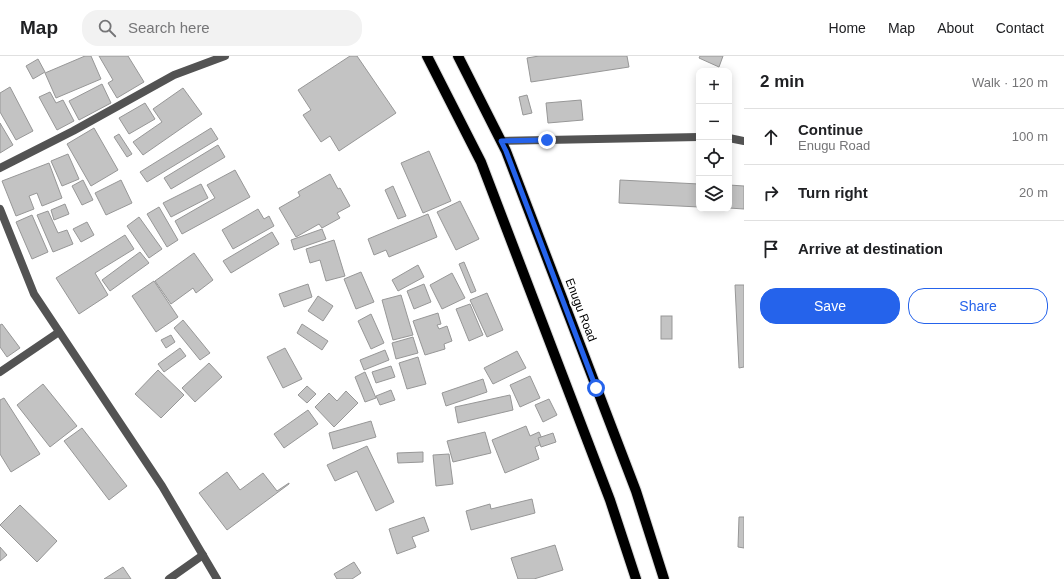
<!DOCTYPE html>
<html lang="en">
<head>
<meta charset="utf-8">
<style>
  :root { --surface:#fff; --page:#f2f2f2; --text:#202124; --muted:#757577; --line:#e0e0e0; --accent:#2563eb }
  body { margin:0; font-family:Arial,sans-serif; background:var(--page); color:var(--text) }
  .controls { position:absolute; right:12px; top:12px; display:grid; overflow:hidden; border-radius:8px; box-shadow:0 2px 10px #0003 }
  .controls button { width:36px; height:36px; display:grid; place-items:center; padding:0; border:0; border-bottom:1px solid var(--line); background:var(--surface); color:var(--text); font:20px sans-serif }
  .stop { position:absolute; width:12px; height:12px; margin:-9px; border:3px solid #2563eb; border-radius:50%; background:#fff }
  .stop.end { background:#2563eb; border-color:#fff; box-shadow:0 1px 4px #0008 }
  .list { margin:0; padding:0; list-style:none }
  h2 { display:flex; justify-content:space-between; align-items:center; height:52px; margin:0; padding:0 16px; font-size:17px }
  h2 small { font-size:13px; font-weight:400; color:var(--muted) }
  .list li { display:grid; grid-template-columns:26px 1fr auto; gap:12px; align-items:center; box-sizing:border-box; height:56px; padding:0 16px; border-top:1px solid var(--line) }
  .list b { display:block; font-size:15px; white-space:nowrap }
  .list p { margin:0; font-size:13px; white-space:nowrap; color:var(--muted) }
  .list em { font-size:13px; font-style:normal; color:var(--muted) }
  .actions { display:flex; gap:8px; padding:12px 16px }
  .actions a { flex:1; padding:9px 0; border:1px solid var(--accent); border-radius:16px; text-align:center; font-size:14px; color:var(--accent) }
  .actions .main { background:var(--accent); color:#fff }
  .icon { flex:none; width:22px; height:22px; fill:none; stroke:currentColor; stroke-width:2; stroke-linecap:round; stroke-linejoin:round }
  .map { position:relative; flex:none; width:744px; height:523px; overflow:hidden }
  header { display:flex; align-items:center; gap:24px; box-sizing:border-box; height:56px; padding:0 20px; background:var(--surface); border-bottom:1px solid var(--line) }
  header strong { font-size:19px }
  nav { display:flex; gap:22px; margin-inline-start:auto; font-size:14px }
  .search { width:280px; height:36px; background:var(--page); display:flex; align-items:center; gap:10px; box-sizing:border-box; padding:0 14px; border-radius:16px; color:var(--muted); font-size:15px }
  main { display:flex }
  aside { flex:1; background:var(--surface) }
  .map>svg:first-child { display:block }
</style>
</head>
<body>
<header>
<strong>Map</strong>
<div class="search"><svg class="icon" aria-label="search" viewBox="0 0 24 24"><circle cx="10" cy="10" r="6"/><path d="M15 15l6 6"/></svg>Search here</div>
<nav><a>Home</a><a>Map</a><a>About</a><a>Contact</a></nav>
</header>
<main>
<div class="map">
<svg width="744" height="523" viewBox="0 0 744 523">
  <rect width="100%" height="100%" fill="#fff"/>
  <g fill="#c3c3c3" stroke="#979797">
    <path d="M85,0h6l10,23 -45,19 -11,-25z"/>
    <path d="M99,0h29l16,26 -27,16 -9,-15 5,-3z"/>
    <path d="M350,0h7l39,57 -57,38 -9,-15 -9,6 -18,-27 8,-5 -13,-20z"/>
    <path d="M539,0h88l2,11 -98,15 -4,-24z"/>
    <path d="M700,0h23l-4,11 -20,-9z"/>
    <path d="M38,3l7,13 -12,7 -7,-13z"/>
    <path d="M102,28l9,19 -32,17 -10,-19z"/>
    <path d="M10,31l23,44 -17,9 -16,-28v-19z"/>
    <path d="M183,32l19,26 -59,41 -10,-13 29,-20 -9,-13z"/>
    <path d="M50,36l6,11 7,-3 11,21 -17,9 -18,-33z"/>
    <path d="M527,39l5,18 -9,2 -4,-18z"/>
    <path d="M581,44l2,20 -35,3 -2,-20z"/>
    <path d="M145,47l10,16 -26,15 -10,-16z"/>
    <path d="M0,67l13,22 -13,8z"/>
    <path d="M94,72l24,42 -27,16 -24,-42z"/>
    <path d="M211,72l7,11 -71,43 -7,-10z"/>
    <path d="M119,78l13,20 -5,3 -13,-20z"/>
    <path d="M218,89l7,12 -54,32 -7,-11z"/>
    <path d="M429,95l22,50 -28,12 -22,-50z"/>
    <path d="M68,98l11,25 -17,7 -11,-25z"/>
    <path d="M49,107l13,35 -20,8 -5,-13 -8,3 5,13 -18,7 -14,-35z"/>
    <path d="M235,114l15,27 -68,37 -7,-13 40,-23 -8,-13z"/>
    <path d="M330,118l8,15 2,-1 10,18 -13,7 3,5 -18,10 -3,-4 -23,13 -17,-29 21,-12 -2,-4z"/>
    <path d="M83,124l10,20 -11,5 -10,-19z"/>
    <path d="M121,124l11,23 -26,12 -11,-22z"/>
    <path d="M620,124l79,4v23l-80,-4z"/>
    <path d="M201,128l7,14 -37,19 -8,-14z"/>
    <path d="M729,129l15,1v23l-15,-1z"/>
    <path d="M393,130l13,30 -8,3 -13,-29z"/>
    <path d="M460,145l19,38 -23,11 -19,-38z"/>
    <path d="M65,148l4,10 -15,6 -3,-10z"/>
    <path d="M159,151l19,33 -11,7 -20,-33z"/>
    <path d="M258,153l6,10 5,-3 5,10 -41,23 -11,-19z"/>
    <path d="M48,155l10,22 9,-3 6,14 -20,8 -16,-37z"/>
    <path d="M428,158l9,23 -48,20 -3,-7 -12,5 -6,-16z"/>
    <path d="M32,159l16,37 -16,7 -16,-37z"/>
    <path d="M139,161l23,32 -13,9 -22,-32z"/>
    <path d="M87,166l7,13 -13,7 -8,-13z"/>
    <path d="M322,173l4,10 -32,11 -3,-10z"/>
    <path d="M272,176l7,12 -48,29 -8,-12z"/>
    <path d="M125,179l9,14 -39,24 13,22 -29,19 -23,-36z"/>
    <path d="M334,184l11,36 -19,5 -6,-21 -10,3 -4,-14z"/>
    <path d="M140,196l9,11 -39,28 -8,-11z"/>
    <path d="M194,197l19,27 -17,13 -3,-5 -22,16 -16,-23z"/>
    <path d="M464,206l12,29 -5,2 -12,-29z"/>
    <path d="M418,209l6,12 -26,14 -6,-11z"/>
    <path d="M361,216l13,30 -18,7 -12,-30z"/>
    <path d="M452,217l13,25 -23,11 -12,-24z"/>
    <path d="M154,225l24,36 -22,15 -24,-36z"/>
    <path d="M308,228l4,13 -28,10 -5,-13z"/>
    <path d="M424,228l7,18 -17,7 -7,-18z"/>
    <path d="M735,229h9v82l-5,1z"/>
    <path d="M487,237l16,37 -16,7 -17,-37z"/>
    <path d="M401,239l12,40 -20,5 -11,-40z"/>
    <path d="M318,240l15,10 -10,15 -15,-10z"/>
    <path d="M470,248l13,31 -14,6 -13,-32z"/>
    <path d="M438,257l3,11 -4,1 2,4 8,-3 5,15 -8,3 1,5 -20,6 -12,-34z"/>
    <path d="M371,258l13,29 -13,6 -13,-28z"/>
    <rect x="661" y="260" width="11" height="23"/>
    <path d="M183,264l27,33 -10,7 -26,-32z"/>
    <path d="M2,268l18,24 -13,9 -7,-10v-22z"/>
    <path d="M302,268l26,17 -6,9 -25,-17z"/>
    <path d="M171,279l4,7 -9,6 -5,-8z"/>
    <path d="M413,281l5,16 -22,6 -4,-16z"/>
    <path d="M180,292l6,8 -22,16 -6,-8z"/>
    <path d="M285,292l17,31 -19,9 -16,-31z"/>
    <path d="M385,294l4,10 -25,10 -4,-10z"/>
    <path d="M517,295l9,17 -33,16 -9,-16z"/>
    <path d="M418,301l8,27 -19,5 -8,-26z"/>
    <path d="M209,307l13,14 -27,25 -13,-14z"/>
    <path d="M391,310l4,11 -19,6 -4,-11z"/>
    <path d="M158,314l26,25 -23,23 -26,-24z"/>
    <path d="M365,316l11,26 -11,4 -10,-25z"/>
    <path d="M530,320l10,22 -20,9 -10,-22z"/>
    <path d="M483,323l4,13 -41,14 -4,-13z"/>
    <path d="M43,328l34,42 -27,21 -33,-42z"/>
    <path d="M307,330l9,8 -9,9 -9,-8z"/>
    <path d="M391,334l4,10 -15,5 -4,-9z"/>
    <path d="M346,335l12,12 -24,24 -19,-20 14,-14 8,8z"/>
    <path d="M510,339l3,15 -55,13 -3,-16z"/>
    <path d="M4,342l36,56 -29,18 -11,-18v-54z"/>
    <path d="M549,343l8,16 -14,7 -8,-17z"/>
    <path d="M308,354l10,14 -34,24 -10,-14z"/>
    <path d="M371,365l5,16 -43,12 -4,-16z"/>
    <path d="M526,370l4,10 9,-4 5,11 -9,4 4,12 -34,14 -13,-33z"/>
    <path d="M82,372l45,58 -18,14 -45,-59z"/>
    <path d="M485,376l6,21 -38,9 -6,-21z"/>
    <path d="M553,377l3,9 -15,5 -3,-9z"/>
    <path d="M367,390l27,56 -18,9 -19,-40 -22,10 -8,-16z"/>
    <path d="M423,396v10l-25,1 -1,-10z"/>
    <path d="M449,398l4,30 -17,2 -3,-31z"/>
    <path d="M227,416l13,18 23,-17 14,18 12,-8v1l-62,46 -28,-37z"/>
    <path d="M532,443l3,14 -64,17 -5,-19 24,-7 1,5z"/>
    <path d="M20,449l37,36 -20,21 -37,-37z"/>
    <path d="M424,461l5,14 -17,6 4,10 -19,7 -8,-25z"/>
    <path d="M739,461h5v31l-6,-1z"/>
    <path d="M555,489l8,25 -29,9h-16l-7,-21z"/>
    <path d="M0,491l7,8 -7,6z"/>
    <path d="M354,506l7,11 -9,6h-15l-3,-5z"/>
    <path d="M123,511l8,12h-27z"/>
  </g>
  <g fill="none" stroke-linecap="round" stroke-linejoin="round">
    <defs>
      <g id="primary">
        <path d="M427,0l54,106 129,338 26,79"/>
        <path d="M458,0l48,95 130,340 28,88"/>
      </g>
    </defs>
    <use href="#primary" stroke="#dbdbdb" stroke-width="12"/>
    <g stroke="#535353" stroke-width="8">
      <path d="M729,82l15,3"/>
      <path d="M501,85l198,-4"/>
      <path d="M0,112l73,-37 101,-56 51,-19"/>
      <path d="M0,153l34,85 128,192 55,93"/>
      <path d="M0,316l59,-40"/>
      <path d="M169,523l34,-24"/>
    </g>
    <use href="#primary" stroke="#000" stroke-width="10"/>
  </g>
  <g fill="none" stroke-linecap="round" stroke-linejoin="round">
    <path stroke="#2563eb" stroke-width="5" d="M547,84l-46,1 5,10 90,237"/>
  </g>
  <g text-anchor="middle" stroke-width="4" stroke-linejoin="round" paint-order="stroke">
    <g font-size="12" fill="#000" stroke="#fff">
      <text transform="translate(581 254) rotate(69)" y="4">Enugu Road</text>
    </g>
  </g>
</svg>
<div class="controls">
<button>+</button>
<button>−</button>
<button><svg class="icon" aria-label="locate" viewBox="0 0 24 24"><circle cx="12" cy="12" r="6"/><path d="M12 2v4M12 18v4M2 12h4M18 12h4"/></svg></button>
<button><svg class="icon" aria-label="layers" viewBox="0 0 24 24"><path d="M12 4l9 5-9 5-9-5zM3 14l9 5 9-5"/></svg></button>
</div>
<div class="stop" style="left:596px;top:332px"></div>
<div class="stop end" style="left:547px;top:84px"></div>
</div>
<aside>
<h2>2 min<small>Walk · 120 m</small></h2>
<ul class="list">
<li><svg class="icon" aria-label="ahead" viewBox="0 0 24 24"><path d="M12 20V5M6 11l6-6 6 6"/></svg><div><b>Continue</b><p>Enugu Road</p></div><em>100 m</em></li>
<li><svg class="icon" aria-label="right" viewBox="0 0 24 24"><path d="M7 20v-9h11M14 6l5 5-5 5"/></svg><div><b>Turn right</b></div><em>20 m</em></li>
<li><svg class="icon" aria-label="arrive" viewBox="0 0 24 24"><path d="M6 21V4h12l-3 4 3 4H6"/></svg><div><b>Arrive at destination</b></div></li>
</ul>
<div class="actions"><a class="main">Save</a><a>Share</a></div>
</aside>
</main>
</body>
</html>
